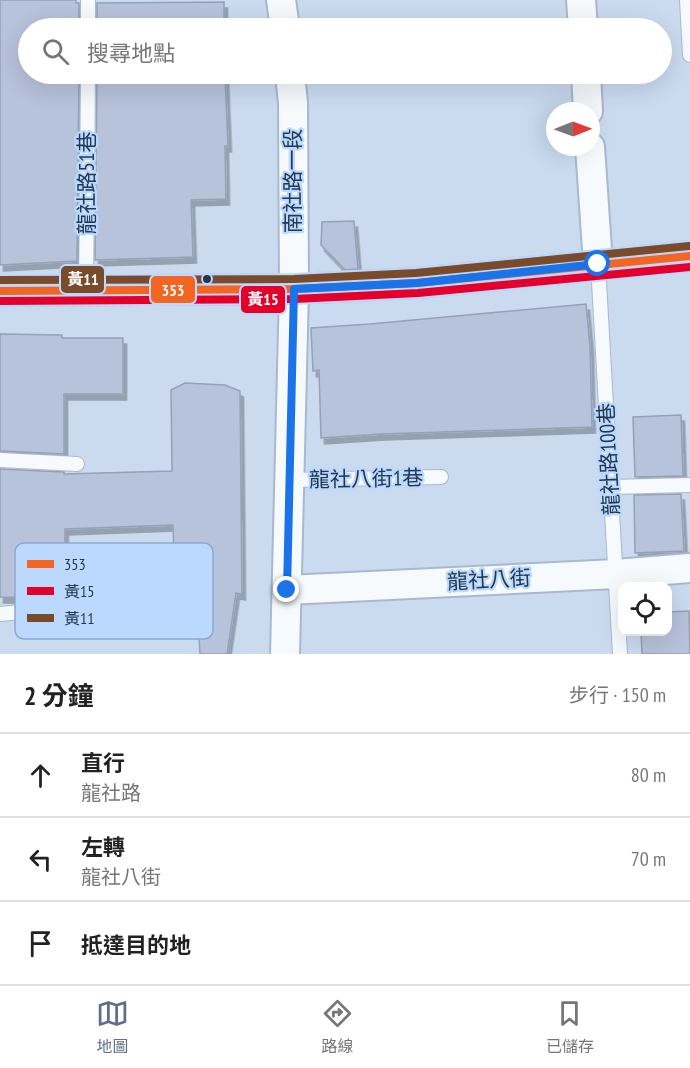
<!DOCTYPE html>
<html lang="zh-TW">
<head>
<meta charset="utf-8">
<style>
  :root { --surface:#fff; --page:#f6f6f6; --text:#222; --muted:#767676; --line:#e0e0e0; --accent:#5d7088 }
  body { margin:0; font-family:"PT Sans Narrow","Noto Sans TC",sans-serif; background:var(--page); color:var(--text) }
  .controls { position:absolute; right:18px; bottom:18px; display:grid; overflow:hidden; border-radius:12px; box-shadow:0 6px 24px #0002 }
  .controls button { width:54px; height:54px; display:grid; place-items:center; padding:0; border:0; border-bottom:2px solid var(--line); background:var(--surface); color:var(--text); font:30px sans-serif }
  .compass { position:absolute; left:546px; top:102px; width:54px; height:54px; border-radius:50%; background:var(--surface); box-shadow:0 6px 24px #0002; rotate:89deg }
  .stop { position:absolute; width:18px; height:18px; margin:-14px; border:4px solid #1a73e8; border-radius:50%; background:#fff }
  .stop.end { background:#1a73e8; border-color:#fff; box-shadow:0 2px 6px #0008 }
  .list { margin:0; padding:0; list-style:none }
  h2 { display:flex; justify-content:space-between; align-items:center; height:78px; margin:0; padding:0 24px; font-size:26px }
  h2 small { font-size:20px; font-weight:400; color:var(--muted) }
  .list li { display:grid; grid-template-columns:39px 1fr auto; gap:18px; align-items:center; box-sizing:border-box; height:84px; padding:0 24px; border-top:2px solid var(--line) }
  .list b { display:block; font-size:22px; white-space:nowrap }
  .list p { margin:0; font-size:20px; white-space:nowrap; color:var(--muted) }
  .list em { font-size:20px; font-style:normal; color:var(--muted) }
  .icon { flex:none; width:33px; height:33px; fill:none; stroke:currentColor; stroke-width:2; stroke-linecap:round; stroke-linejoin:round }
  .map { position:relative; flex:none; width:690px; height:654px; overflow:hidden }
  .search { position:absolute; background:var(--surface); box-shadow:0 6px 24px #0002; left:18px; right:18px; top:18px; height:66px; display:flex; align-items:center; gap:15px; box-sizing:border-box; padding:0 21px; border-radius:33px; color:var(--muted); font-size:22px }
  .sheet { height:330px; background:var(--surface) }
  nav { display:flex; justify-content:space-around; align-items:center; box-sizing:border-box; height:84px; border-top:2px solid var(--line); background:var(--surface); font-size:16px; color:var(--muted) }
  nav a { display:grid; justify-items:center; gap:3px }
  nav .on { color:var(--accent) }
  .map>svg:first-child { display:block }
</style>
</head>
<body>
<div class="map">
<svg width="690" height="654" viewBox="0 0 690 654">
  <defs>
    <filter id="shadow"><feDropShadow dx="3.5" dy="6" stdDeviation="0" flood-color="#0004"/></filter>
  </defs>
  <rect width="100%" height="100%" fill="#cadbf0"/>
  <g fill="#b7c2db" stroke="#96a0b6" stroke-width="1.5" filter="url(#shadow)">
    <path d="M0,0h76v3h3v25h-51v46h51l-2,187 -77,4z"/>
    <path d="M224,2v26h-127v-25z"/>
    <path d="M97,74h128l3,72h-3l1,53 -35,1 2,57 -98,3z"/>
    <path d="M354,221l4,48 -13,1 -24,-25 1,-23z"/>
    <path d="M586,304l4,42 2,81 -210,7 -61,4 -2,-68 -6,1 -2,-43 59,-4z"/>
    <path d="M0,334l62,1v3h61v56h-59v60l-64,-3z"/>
    <path d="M185,383l40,2 15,6 2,203 -6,-1 -9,61h-27l-3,-50 -13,1 -2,-13h-7l-2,-67 -108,4 -1,69 -64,-1v-128l64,3v2l108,-3 -1,-81z"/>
    <path d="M681,415l2,61 -48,1 -2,-60z"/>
    <path d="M681,494l3,57 -49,2 -1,-58z"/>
    <path d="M689,611l1,43h-48l-1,-22h27v-20z"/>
  </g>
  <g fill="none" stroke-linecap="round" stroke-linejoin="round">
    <defs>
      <g id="service">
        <path d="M687,0l3,55"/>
        <path d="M88,28v-28"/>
        <path d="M598,264l22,390"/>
        <path d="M86,292l2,-218"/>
        <path d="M0,460l77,4"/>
        <path d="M290,480l151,-3"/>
        <path d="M611,487l79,-2"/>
        <path d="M0,614l43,-4"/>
      </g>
      <g id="minor">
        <path d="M281,0l4,28"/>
        <path d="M581,0l2,28"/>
        <path d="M586,74l2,37"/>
        <path d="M590,147l8,117"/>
        <path d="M0,291l294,-2 123,-6 273,-27"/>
        <path d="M287,590l329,-16 74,-6"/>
        <path d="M285,654l9,-365 -1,-186 -3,-29"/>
      </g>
    </defs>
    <use href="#service" stroke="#a7b9ce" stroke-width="16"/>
    <use href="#minor" stroke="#a7b9ce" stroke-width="32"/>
    <use href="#service" stroke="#f7fafd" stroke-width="14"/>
    <use href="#minor" stroke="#f7fafd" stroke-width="28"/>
    <defs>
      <path id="bus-1" d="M0,291l294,-2 123,-6 273,-27"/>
      <path id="bus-2" d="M0,301l294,-2 124,-6 272,-26"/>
      <path id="bus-3" d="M0,280l294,-1 122,-6 273,-27"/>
    </defs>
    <use href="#bus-1" stroke="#bbd9ff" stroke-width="12"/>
    <use href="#bus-2" stroke="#bbd9ff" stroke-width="12"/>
    <use href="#bus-3" stroke="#bbd9ff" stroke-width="12"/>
    <use href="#bus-1" stroke="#f26522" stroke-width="8"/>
    <use href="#bus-2" stroke="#e4002b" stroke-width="8"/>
    <use href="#bus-3" stroke="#7a4b2a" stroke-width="8"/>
  </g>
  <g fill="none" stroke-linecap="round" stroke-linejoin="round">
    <path stroke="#1a73e8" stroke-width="8" d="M287,590l7,-301 123,-6 181,-19"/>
  </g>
  <circle fill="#233750" stroke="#bbd9ff" stroke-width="2" cx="207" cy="279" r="5"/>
  <g text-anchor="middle" stroke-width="4.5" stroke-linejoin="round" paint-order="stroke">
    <g font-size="21" fill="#233750" stroke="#bbd9ff">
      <text transform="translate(293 181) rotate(-90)" y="7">南社路一段</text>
      <text transform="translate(87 183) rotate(-90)" y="7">龍社路51巷</text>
      <text transform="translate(609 459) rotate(-93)" y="7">龍社路100巷</text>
      <text transform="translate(366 479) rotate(-1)" y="7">龍社八街1巷</text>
      <text transform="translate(489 580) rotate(-3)" y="7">龍社八街</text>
    </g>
  </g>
  <rect x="15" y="543" width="198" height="96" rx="9" fill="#bbd9ff" stroke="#8da8ca" stroke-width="1.5"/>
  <rect x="27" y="560" width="27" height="8" fill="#f26522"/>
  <rect x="27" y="587" width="27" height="8" fill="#e4002b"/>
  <rect x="27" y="614" width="27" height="8" fill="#7a4b2a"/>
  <g font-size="16" fill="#233750">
    <text x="64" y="570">353</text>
    <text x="64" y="597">黃15</text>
    <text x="64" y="624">黃11</text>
  </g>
  <g stroke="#bbd9ff" stroke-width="2">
    <rect x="60" y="265" width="45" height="29" rx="6" fill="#7a4b2a"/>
    <rect x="150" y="275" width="46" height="29" rx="6" fill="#f26522"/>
    <rect x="240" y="285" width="46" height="29" rx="6" fill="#e4002b"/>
  </g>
  <g font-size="16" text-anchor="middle" font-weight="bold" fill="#fff">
    <text x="83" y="285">黃11</text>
    <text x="173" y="296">353</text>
    <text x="263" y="305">黃15</text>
  </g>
</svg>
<div class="controls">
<button><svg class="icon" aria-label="locate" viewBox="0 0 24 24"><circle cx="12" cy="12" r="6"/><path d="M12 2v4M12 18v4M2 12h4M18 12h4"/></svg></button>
</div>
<svg class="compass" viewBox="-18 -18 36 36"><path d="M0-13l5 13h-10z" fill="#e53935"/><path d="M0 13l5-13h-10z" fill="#767676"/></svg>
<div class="stop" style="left:598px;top:264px"></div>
<div class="stop end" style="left:287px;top:590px"></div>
<div class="search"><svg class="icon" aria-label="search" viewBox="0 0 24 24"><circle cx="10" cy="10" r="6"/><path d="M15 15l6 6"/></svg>搜尋地點</div>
</div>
<section class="sheet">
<h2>2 分鐘<small>步行 · 150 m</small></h2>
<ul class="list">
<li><svg class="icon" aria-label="ahead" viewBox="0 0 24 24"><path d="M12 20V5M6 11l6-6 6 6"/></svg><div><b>直行</b><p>龍社路</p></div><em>80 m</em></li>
<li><svg class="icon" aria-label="left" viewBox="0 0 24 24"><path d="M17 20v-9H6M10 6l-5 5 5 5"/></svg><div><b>左轉</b><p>龍社八街</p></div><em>70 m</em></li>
<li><svg class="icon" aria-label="arrive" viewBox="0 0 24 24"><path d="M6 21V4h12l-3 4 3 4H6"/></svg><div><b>抵達目的地</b></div></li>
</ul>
</section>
<nav>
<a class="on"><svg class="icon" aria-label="map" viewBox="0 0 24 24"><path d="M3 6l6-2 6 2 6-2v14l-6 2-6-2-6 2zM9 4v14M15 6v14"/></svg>地圖</a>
<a><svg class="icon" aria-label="directions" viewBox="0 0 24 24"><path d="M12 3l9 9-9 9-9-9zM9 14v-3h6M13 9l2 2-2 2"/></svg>路線</a>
<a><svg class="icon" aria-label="saved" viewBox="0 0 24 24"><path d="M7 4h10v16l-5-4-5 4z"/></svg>已儲存</a>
</nav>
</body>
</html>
